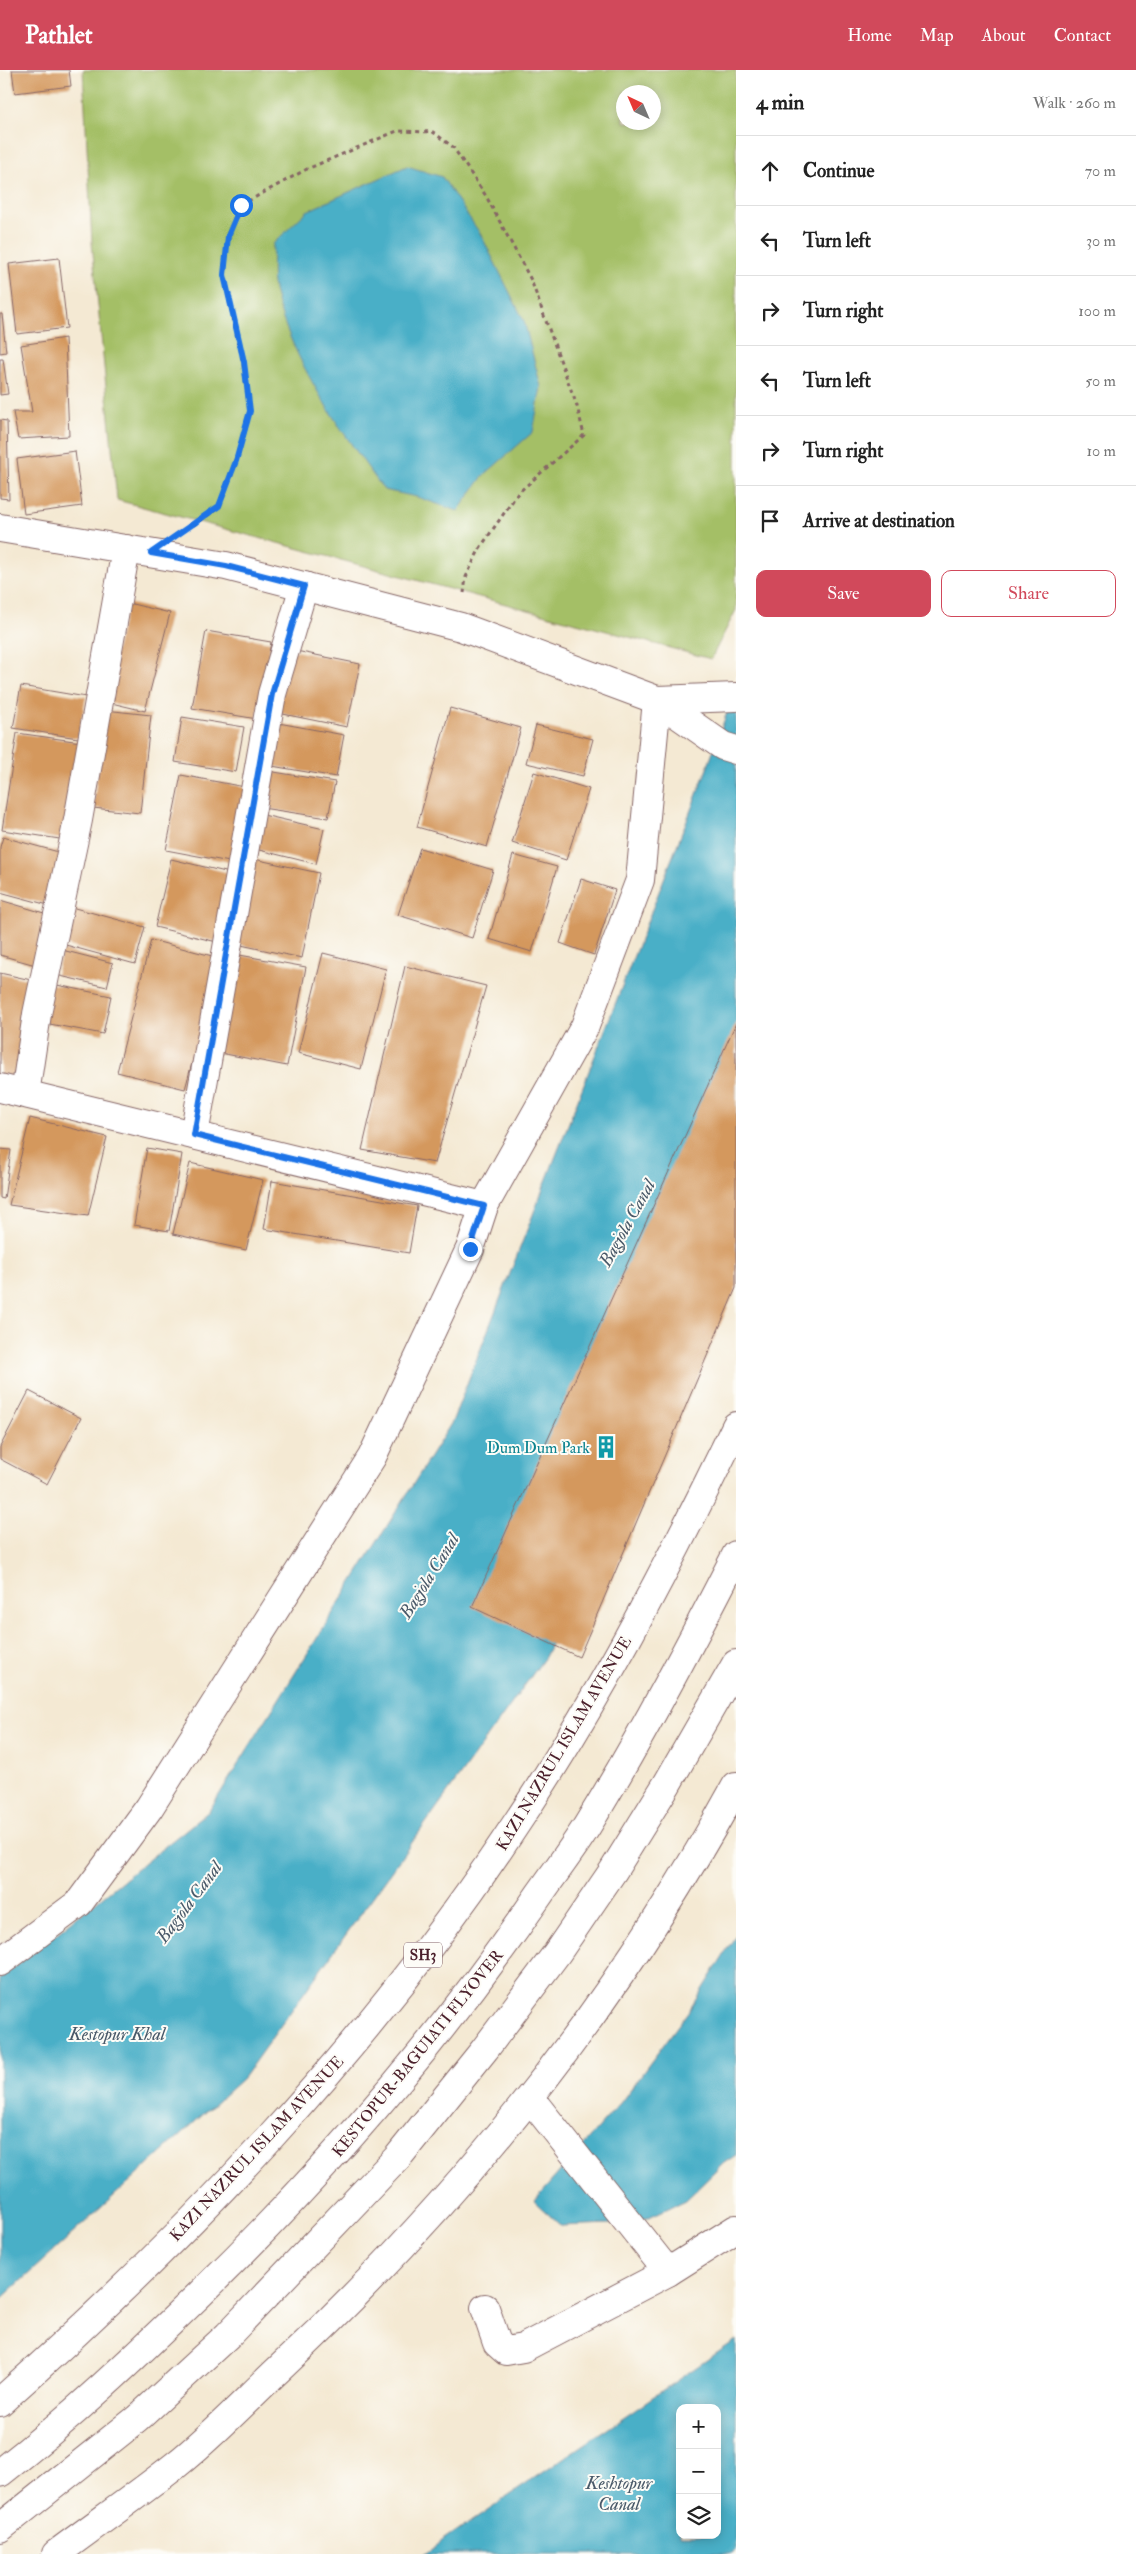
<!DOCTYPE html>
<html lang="en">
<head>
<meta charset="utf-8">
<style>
  :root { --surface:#fff; --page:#f6f6f6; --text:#222; --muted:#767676; --line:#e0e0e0; --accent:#d1495b }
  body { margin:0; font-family:"IM FELL Double Pica",serif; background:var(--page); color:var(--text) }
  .controls { position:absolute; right:15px; bottom:15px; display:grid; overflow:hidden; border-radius:10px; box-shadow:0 2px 12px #0003 }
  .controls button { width:45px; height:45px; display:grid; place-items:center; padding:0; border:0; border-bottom:1px solid var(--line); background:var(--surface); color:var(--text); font:25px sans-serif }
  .compass { position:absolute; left:616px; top:15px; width:45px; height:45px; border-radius:50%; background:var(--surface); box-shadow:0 2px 12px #0003; rotate:316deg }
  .stop { position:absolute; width:15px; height:15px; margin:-11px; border:4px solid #1a73e8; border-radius:50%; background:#fff }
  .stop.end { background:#1a73e8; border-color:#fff; box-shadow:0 1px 5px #0008 }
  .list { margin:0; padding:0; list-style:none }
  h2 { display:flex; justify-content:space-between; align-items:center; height:65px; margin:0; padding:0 20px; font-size:21px }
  h2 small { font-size:16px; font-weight:400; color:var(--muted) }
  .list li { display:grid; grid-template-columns:32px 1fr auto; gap:15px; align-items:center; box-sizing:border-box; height:70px; padding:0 20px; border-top:1px solid var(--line) }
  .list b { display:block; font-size:19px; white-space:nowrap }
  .list em { font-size:16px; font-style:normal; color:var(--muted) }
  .actions { display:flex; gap:10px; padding:15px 20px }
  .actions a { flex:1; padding:11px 0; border:1px solid var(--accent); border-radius:10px; text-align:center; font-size:18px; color:var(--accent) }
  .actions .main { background:var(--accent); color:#fff }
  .icon { flex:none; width:28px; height:28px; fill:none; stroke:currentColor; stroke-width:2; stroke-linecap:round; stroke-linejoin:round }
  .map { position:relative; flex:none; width:736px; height:2484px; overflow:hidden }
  header { display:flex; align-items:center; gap:30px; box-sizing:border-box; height:70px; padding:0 25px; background:var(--accent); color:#fff }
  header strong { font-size:24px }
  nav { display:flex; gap:28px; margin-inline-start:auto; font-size:18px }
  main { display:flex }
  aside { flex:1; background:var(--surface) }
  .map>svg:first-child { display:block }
</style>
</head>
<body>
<header>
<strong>Pathlet</strong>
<nav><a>Home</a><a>Map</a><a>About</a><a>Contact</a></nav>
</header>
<main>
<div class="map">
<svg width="736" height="2484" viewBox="0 0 736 2484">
  <rect width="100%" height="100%" fill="#fdfcf7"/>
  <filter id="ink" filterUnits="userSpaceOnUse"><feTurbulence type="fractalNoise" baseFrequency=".02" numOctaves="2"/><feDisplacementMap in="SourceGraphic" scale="10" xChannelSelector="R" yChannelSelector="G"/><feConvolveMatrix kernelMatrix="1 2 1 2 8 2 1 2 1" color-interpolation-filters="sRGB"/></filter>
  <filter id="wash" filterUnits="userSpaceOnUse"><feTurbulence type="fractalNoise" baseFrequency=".0096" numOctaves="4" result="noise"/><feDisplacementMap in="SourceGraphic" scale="20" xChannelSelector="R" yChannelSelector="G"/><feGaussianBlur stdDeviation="1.12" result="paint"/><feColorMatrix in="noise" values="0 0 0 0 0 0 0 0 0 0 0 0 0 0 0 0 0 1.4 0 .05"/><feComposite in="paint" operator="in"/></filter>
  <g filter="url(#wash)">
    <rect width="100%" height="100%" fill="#f4e9d3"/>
    <path fill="#a4bf66" stroke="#776f48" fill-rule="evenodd" d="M83,0h653v540l-25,49 -594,-159 -25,-257zM624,22h30v30h-30z"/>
    <g fill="#48afc7" stroke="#496779" fill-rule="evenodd">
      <path d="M407,96l35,11 39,58 43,86 17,66 -8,45 -50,44 -25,35 -41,-14 -33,-7c-44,-61 -91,-126 -110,-200 -3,-14 -1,-32 -1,-46l34,-33z"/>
      <path d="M736,617v573l-191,397 -302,421 -243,222v-321l209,-168 243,-389 256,-656z"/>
      <path d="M736,1865v220l-12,8 -38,37 -50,23 -75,3 -27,-25 87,-99 69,-93z"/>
      <path d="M736,2270v211l-4,3h-309zM680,2338h37v127h-37z"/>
    </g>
    <g id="blocks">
      <g fill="#d4985d">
        <path d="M12,0h57l2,16 -56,7z"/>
        <path d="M59,188l8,70 -50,6 -8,-70z"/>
        <path d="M0,244h2l4,38 -6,1z"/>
        <path d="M65,268l4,98 -51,3 -5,-27h19l-11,-67z"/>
        <path d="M0,289h3l5,35 -8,1z"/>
        <path d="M0,350l7,1 2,78 -9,-1z"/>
        <path d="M75,381l7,55 -58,8 -7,-55z"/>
        <path d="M128,533l42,10 -25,98 -42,-10z"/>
        <path d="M206,561l65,11 -14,77 -65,-11z"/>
        <path d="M291,580l69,14 -13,63 -69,-14z"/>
        <path d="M21,616l65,11 -8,41 -65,-10z"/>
        <path d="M450,638l71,20 -34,119 -70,-20z"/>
        <path d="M105,640l46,5 -11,98 -47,-5z"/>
        <path d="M182,647l62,10 -8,45 -61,-10z"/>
        <path d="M273,652l71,13 -8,42 -70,-12z"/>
        <path d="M536,655l57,14 -10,37 -57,-13z"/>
        <path d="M17,663l64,9 -15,98 -64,-10z"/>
        <path d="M268,701l67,11 -7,36 -66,-10z"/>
        <path d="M534,702l55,17 -23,71 -54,-17z"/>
        <path d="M181,705l69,13 -15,75 -69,-13z"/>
        <path d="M263,745l61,14 -8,35 -61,-15z"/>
        <path d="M3,767l63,17 -14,52 -52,-14v-45z"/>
        <path d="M420,778l73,22 -21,68 -74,-23z"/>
        <path d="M513,785l44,12 -25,85 -43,-13z"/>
        <path d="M171,789l63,15 -17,68 -62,-15z"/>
        <path d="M254,789l65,14 -17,85 -66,-14z"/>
        <path d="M581,809l34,11 -21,65 -34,-12z"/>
        <path d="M0,830l54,16 -15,50 -39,-11z"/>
        <path d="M71,837l74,20 -10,37 -73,-20z"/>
        <path d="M151,870l69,18 -35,131 -68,-17z"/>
        <path d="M62,880l51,13 -6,24 -51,-12z"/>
        <path d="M323,883l63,16 -25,100 -63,-16z"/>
        <path d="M234,884l72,13 -19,99 -72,-14z"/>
        <path d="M405,896l81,20 -51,177 -73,-13z"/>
        <path d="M0,903l40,9 -25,104 -15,-4z"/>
        <path d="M47,913l64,13 -8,38 -64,-12z"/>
        <path d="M736,953v265l-157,369 -107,-50z"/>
        <path d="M30,1048l77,19 -19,79 -79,-11z"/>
        <path d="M147,1078l35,6 -13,77 -35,-6z"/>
        <path d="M0,1079l11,1 -7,49 -4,-1z"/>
        <path d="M190,1093l73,17 -17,70 -73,-16z"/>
        <path d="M272,1111l145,25 -8,47 -145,-24z"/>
        <path d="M29,1321l52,27 -34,66 -47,-25v-12z"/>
      </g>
    </g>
  </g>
  <g filter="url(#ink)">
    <use href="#blocks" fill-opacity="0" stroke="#866666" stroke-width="1"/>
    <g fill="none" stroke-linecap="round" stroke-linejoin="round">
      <defs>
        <g id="street">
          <path d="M0,1018l484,118"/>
          <path d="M25,1024l12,-80 41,-194 48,-271"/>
          <path d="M194,1065l78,-441 32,-108"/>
          <path d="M0,1892l79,-59 70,-95 223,-351 98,-208 14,-43 101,-180 55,-146 17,-180"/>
          <path d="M530,2028l138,174"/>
          <path d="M485,2238l12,35 9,8 17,-3 145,-76 68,-43"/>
        </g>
        <g id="secondary">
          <path d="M0,458l226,38 235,61 196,73 66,46 13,4"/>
          <path d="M657,630l79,-3"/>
        </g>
        <g id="primary">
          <path d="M0,2332c188,-167 364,-351 504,-560 89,-131 163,-273 232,-416"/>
          <path d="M0,2403c71,-55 135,-116 200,-179 125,-122 240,-254 339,-399 16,-23 33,-45 48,-69 54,-88 102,-179 149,-271"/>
          <path d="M0,2458l137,-109 91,-84 170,-178 87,-108 72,-96 56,-82 54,-87 69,-120"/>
          <path d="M56,2484c40,-30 82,-59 121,-90 36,-29 69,-64 103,-96 182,-170 336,-363 456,-582"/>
        </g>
      </defs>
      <use href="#street" stroke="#866666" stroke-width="30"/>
      <use href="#secondary" stroke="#866666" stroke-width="30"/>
      <use href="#primary" stroke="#866666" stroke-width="30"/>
      <path stroke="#866666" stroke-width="3" stroke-dasharray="4 4" stroke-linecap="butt" d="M193,455l26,-18 17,-46 14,-50 -7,-50 -19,-86 4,-39 13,-31 66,-36 90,-38 36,1 20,15 33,49 45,84 46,126 7,29 -66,58 -38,55 -14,29 -2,16"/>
      <use href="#street" stroke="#fff" stroke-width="28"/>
      <use href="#secondary" stroke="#fff" stroke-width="28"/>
      <use href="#primary" stroke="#fff" stroke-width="28"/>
    </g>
  </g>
  <g fill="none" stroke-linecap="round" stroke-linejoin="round" filter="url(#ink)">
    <path stroke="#1a73e8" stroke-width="6" d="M241,135l-13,31 -4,39 20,87 6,49 -14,50 -17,45 -68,47 75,13 78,20 -32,108 -78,441 290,71 -14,43"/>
  </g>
  <defs>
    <symbol id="building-bare" viewBox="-9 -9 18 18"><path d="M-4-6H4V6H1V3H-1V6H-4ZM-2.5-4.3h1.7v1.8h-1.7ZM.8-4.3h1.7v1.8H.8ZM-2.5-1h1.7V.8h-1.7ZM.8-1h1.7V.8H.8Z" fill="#0f9aa8" stroke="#fdfcf7" stroke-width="2.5" paint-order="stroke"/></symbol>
  </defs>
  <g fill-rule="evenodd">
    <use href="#building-bare" x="590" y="1361" width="32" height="32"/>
  </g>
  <g text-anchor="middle" stroke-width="4" stroke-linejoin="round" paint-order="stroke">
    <rect fill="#fdfcf7" stroke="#806168" stroke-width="1" x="404" y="1872.5" width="38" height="25" rx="4"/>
    <g font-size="15" font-weight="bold" fill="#4a1f2b">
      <text x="423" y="1890">SH3</text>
    </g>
    <g font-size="16" fill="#0d838f" stroke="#fdfcf7" text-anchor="end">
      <text x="590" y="1383">Dum Dum Park</text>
    </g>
    <g font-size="16" fill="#4a1f2b" stroke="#fdfcf7">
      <text transform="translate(563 1673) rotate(-59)" y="6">KAZI NAZRUL ISLAM AVENUE</text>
      <text transform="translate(417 1983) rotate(-51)" y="6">KESTOPUR-BAGUIATI FLYOVER</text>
      <text transform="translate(256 2078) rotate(-47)" y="6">KAZI NAZRUL ISLAM AVENUE</text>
    </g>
    <g font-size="18" font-style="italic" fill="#495969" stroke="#fdfcf7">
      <text transform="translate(627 1153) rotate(-61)" y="6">Bagjola Canal</text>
      <text transform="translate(429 1506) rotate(-58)" y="6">Bagjola Canal</text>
      <text transform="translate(189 1832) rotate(-53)" y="6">Bagjola Canal</text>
      <text x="117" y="1970">Kestopur Khal</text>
      <text x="619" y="2419">Keshtopur<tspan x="619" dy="21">Canal</tspan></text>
    </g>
  </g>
</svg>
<div class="controls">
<button>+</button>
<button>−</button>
<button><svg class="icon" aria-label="layers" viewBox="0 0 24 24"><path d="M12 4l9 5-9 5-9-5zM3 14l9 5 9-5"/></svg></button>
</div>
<svg class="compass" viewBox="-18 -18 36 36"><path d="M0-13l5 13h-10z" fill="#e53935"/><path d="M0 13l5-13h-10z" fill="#767676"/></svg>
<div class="stop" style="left:241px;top:135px"></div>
<div class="stop end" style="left:470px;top:1179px"></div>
</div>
<aside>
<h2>4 min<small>Walk · 260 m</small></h2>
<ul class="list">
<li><svg class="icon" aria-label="ahead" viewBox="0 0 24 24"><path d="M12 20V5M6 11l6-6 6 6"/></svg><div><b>Continue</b></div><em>70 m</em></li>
<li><svg class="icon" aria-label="left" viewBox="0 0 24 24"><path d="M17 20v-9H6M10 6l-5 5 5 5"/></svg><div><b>Turn left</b></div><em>30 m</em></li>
<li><svg class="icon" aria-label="right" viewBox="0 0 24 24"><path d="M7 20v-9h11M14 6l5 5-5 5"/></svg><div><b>Turn right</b></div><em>100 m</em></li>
<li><svg class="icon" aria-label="left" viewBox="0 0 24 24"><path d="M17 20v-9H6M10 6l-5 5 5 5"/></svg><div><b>Turn left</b></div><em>50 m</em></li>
<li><svg class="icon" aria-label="right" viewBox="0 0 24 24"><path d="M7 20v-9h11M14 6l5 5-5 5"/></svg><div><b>Turn right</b></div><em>10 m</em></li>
<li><svg class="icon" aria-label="arrive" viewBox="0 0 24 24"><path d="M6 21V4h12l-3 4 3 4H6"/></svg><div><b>Arrive at destination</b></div></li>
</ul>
<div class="actions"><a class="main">Save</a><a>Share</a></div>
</aside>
</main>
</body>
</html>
